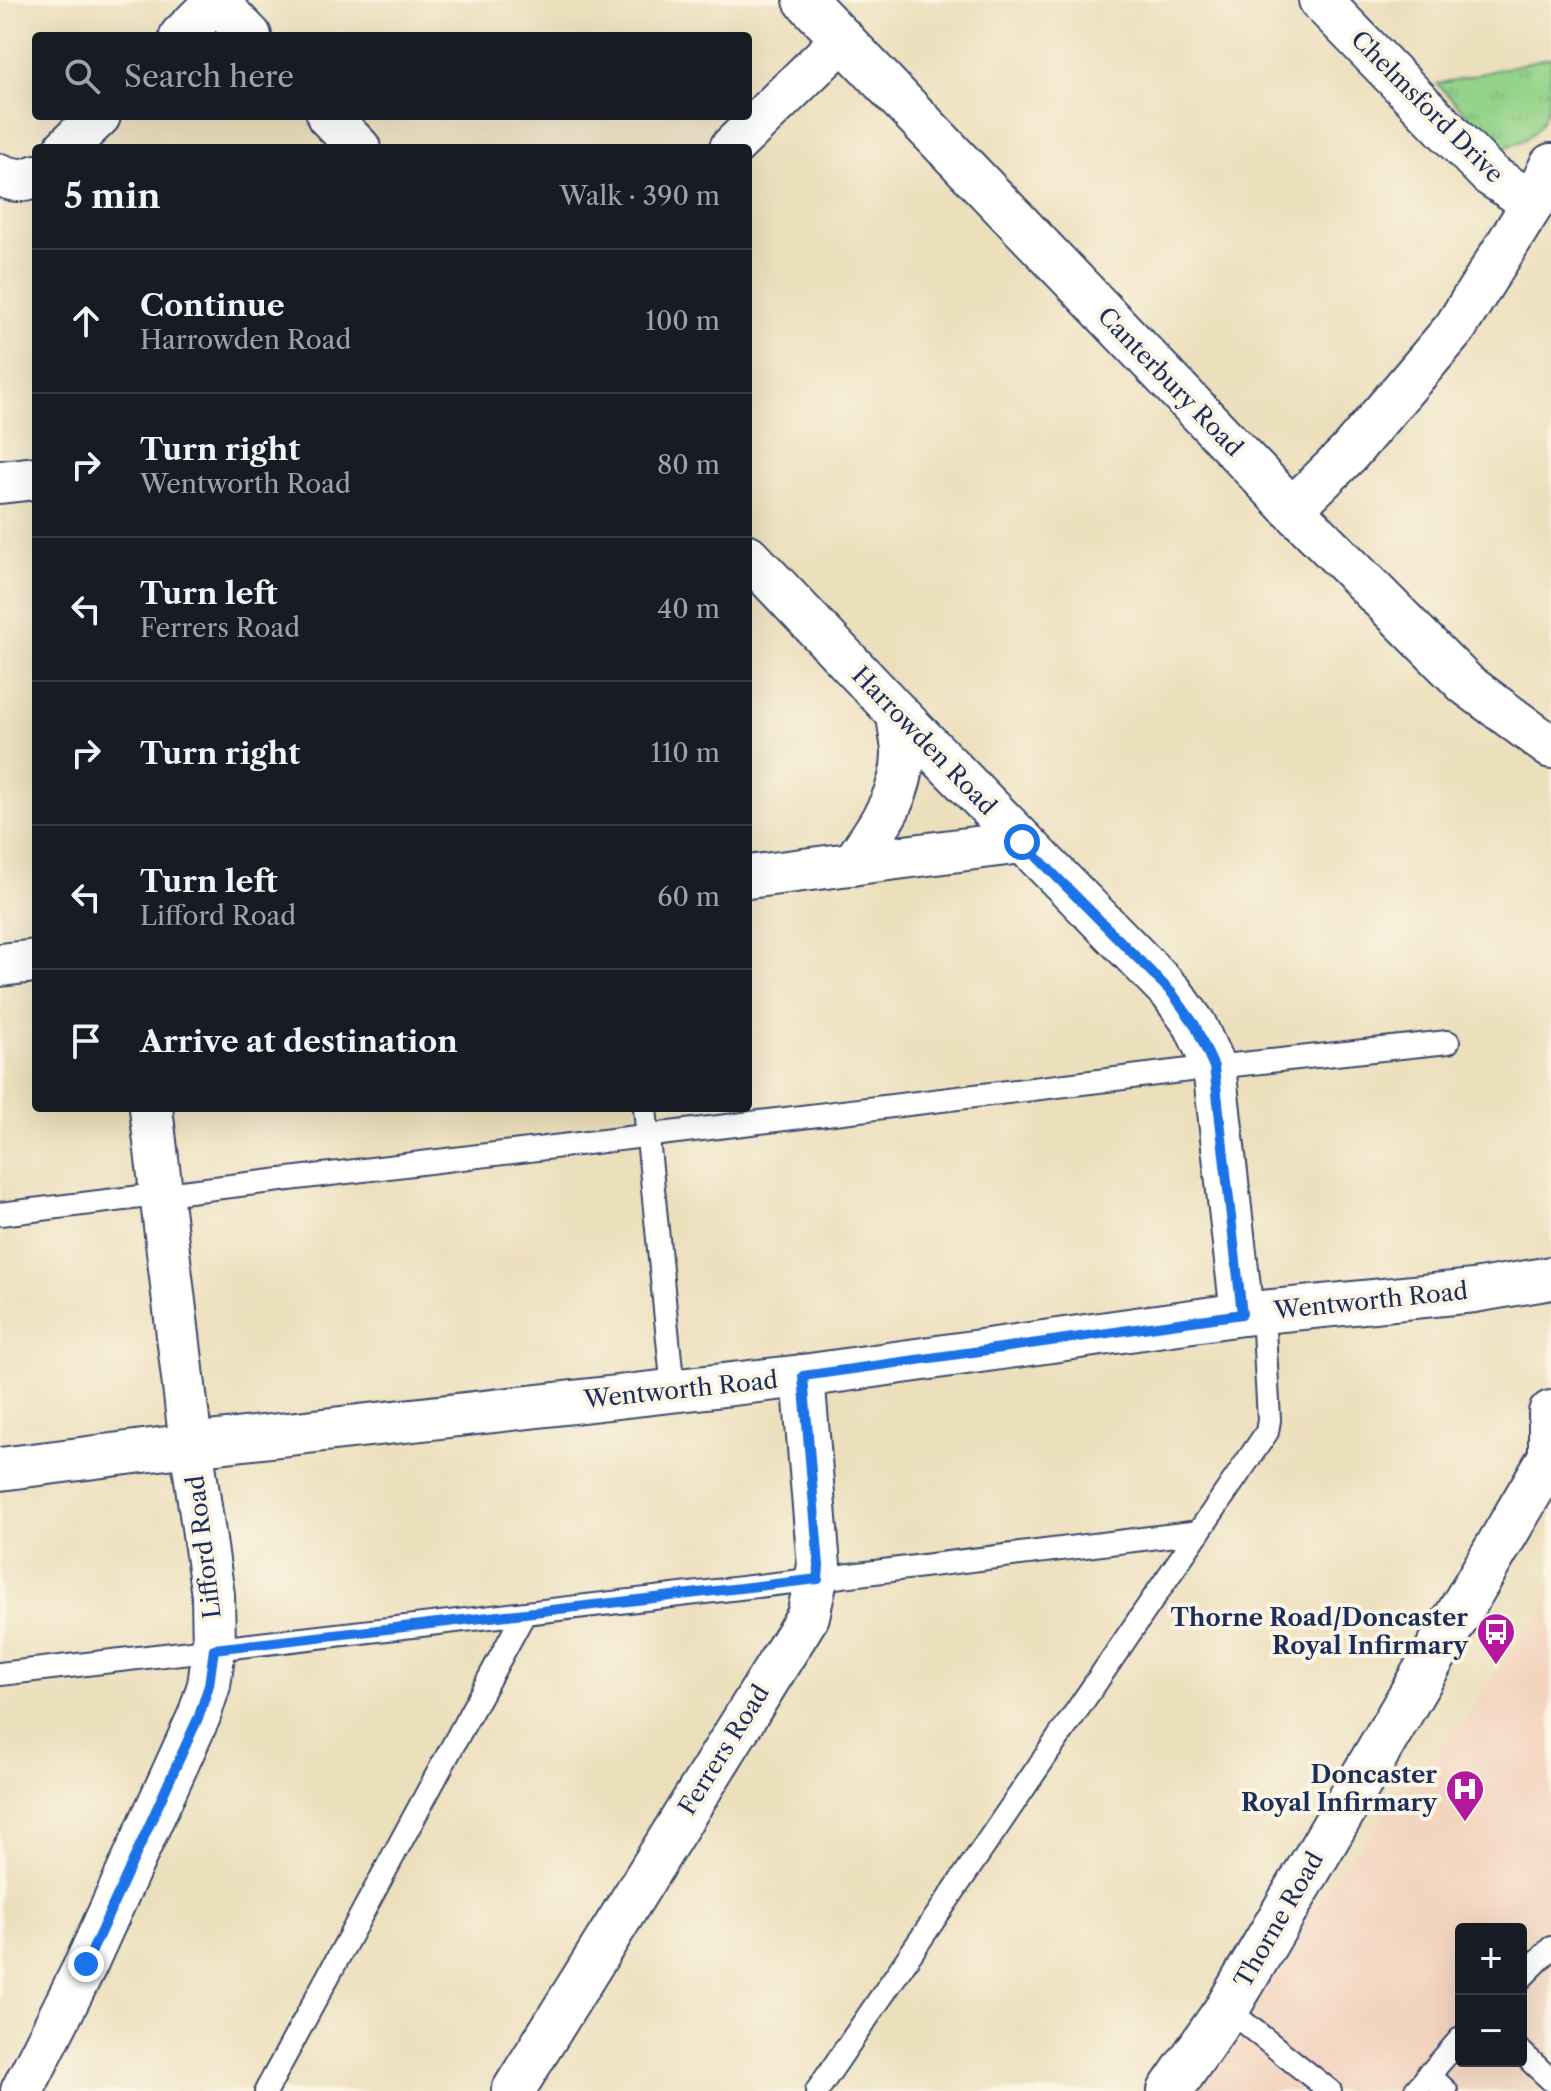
<!DOCTYPE html>
<html lang="en">
<head>
<meta charset="utf-8">
<style>
  :root { --surface:#171b24; --page:#242831; --text:#f1f3f6; --muted:#9ea1a6; --line:#363941 }
  body { margin:0; font-family:"Libre Caslon Text",serif; background:var(--page); color:var(--text) }
  .controls { position:absolute; right:24px; bottom:24px; display:grid; overflow:hidden; border-radius:8px; box-shadow:0 8px 32px #0002 }
  .controls button { width:72px; height:72px; display:grid; place-items:center; padding:0; border:0; border-bottom:2px solid var(--line); background:var(--surface); color:var(--text); font:40px sans-serif }
  .stop { position:absolute; width:24px; height:24px; margin:-18px; border:6px solid #1a73e8; border-radius:50%; background:#fff }
  .stop.end { background:#1a73e8; border-color:#fff; box-shadow:0 2px 8px #0008 }
  .list { margin:0; padding:0; list-style:none }
  h2 { display:flex; justify-content:space-between; align-items:center; height:104px; margin:0; padding:0 32px; font-size:34px }
  h2 small { font-size:26px; font-weight:400; color:var(--muted) }
  .list li { display:grid; grid-template-columns:52px 1fr auto; gap:24px; align-items:center; box-sizing:border-box; height:144px; padding:0 32px; border-top:2px solid var(--line) }
  .list b { display:block; font-size:30px; white-space:nowrap }
  .list p { margin:0; font-size:26px; white-space:nowrap; color:var(--muted) }
  .list em { font-size:26px; font-style:normal; color:var(--muted) }
  .icon { flex:none; width:44px; height:44px; fill:none; stroke:currentColor; stroke-width:2; stroke-linecap:round; stroke-linejoin:round }
  .map { position:relative; flex:none; width:1551px; height:2091px; overflow:hidden }
  .search { position:absolute; background:var(--surface); box-shadow:0 8px 32px #0002; left:32px; top:32px; width:720px; height:88px; display:flex; align-items:center; gap:20px; box-sizing:border-box; padding:0 28px; border-radius:8px; color:var(--muted); font-size:30px }
  .panel { position:absolute; background:var(--surface); box-shadow:0 8px 32px #0002; left:32px; top:144px; width:720px; height:968px; border-radius:8px }
  .map>svg:first-child { display:block }
</style>
</head>
<body>
<div class="map">
<svg width="1551" height="2091" viewBox="0 0 1551 2091">
  <defs>
    <pattern id="grass-tufts" width="24" height="20" patternUnits="userSpaceOnUse" patternTransform="scale(2)"><rect width="24" height="20" fill="#94d389"/><path d="M3 7l-1-3M5 7V3M7 7l1-3M15 17l-1-3M17 17v-4M19 17l1-3" fill="none" stroke="#7fb579"/></pattern>
  </defs>
  <rect width="100%" height="100%" fill="#fcf5e5"/>
  <filter id="ink" filterUnits="userSpaceOnUse"><feTurbulence type="fractalNoise" baseFrequency=".0125" numOctaves="2"/><feDisplacementMap in="SourceGraphic" scale="16" xChannelSelector="R" yChannelSelector="G"/><feConvolveMatrix kernelMatrix="1 2 1 2 8 2 1 2 1" color-interpolation-filters="sRGB"/></filter>
  <filter id="wash" filterUnits="userSpaceOnUse"><feTurbulence type="fractalNoise" baseFrequency=".006" numOctaves="4" result="noise"/><feDisplacementMap in="SourceGraphic" scale="32" xChannelSelector="R" yChannelSelector="G"/><feGaussianBlur stdDeviation="1.8" result="paint"/><feColorMatrix in="noise" values="0 0 0 0 0 0 0 0 0 0 0 0 0 0 0 0 0 1.4 0 .05"/><feComposite in="paint" operator="in"/></filter>
  <g filter="url(#wash)">
    <rect width="100%" height="100%" fill="#ecdfbc"/>
    <path fill="#f3d4bf" fill-rule="evenodd" d="M1551,1606v485h-381l57,-82 239,-292 57,-84zM1461,1929h60v132h-60z"/>
    <path fill="url(#grass-tufts)" stroke="#588174" stroke-width="2" d="M1551,57c0,42 0,80 -47,90l-14,-9 -53,-54z"/>
  </g>
  <g filter="url(#ink)">
    <g fill="none" stroke-linecap="round" stroke-linejoin="round">
      <defs>
        <g id="service">
          <path d="M645,1108l28,282"/>
          <path d="M0,1214l1214,-147 234,-25"/>
          <path d="M0,1674l818,-95 381,-47"/>
          <path d="M1521,1978l30,-30"/>
          <path d="M1227,2009l103,82"/>
          <path d="M1521,2052l30,28"/>
          <path d="M1428,2074l18,17"/>
          <path d="M266,2091l258,-477"/>
          <path d="M817,2091l450,-659 2,-12 -6,-108"/>
          <path d="M1415,2091l46,-53"/>
        </g>
        <g id="minor">
          <path d="M215,0l35,36"/>
          <path d="M805,0l487,509 174,175 85,63"/>
          <path d="M181,36l35,-35"/>
          <path d="M328,116l31,32"/>
          <path d="M66,148l33,-32"/>
          <path d="M731,148l112,-109"/>
          <path d="M0,175c12,5 24,8 36,1"/>
          <path d="M1533,203l18,-38"/>
          <path d="M0,482l36,-4"/>
          <path d="M1292,509l57,-56 106,-125 78,-125 -43,-28 -170,-175"/>
          <path d="M748,556l150,158 274,279 23,32 19,42 28,247"/>
          <path d="M853,864c23,-34 51,-69 50,-113 -1,-12 -4,-25 -5,-37"/>
          <path d="M748,877l274,-35"/>
          <path d="M0,965l36,-4"/>
          <path d="M0,1469l191,-24 612,-69 439,-62 232,-23 77,-13"/>
          <path d="M22,2091l64,-127 113,-248 10,-31 5,-36 -1,-54 -22,-150 -40,-337"/>
          <path d="M513,2091l295,-475 11,-50 -16,-190"/>
        </g>
        <path id="tertiary" d="M1170,2091l57,-82 324,-553v-43"/>
      </defs>
      <use href="#service" stroke="#3a496c" stroke-width="26"/>
      <use href="#minor" stroke="#3a496c" stroke-width="46"/>
      <use href="#tertiary" stroke="#3a496c" stroke-width="48"/>
      <use href="#service" stroke="#fff" stroke-width="22"/>
      <use href="#minor" stroke="#fff" stroke-width="42"/>
      <use href="#tertiary" stroke="#fff" stroke-width="44"/>
    </g>
  </g>
  <g fill="none" stroke-linecap="round" stroke-linejoin="round" filter="url(#ink)">
    <path stroke="#1a73e8" stroke-width="10" d="M86,1964l113,-248 10,-31 5,-36 604,-70 1,-13 -16,-190 439,-62 -28,-247 -19,-42 -23,-32 -150,-151"/>
  </g>
  <defs>
    <symbol id="bus-pin" viewBox="-11 -11 22 30"><path d="M0 17L-7.5 6A9.5 9.5 0 1 1 7.5 6Z" fill="#b5179e" stroke="#fcf5e5"/><path d="M-5-6H5V4H4V6H2V4H-2V6H-4V4H-5ZM-3.5-4V0h7V-4ZM-3.5 1.2v1.5H-2V1.2ZM2 1.2v1.5H3.5V1.2Z" fill="#fff"/></symbol>
    <symbol id="hospital-pin" viewBox="-11 -11 22 30"><path d="M0 17L-7.5 6A9.5 9.5 0 1 1 7.5 6Z" fill="#b5179e" stroke="#fcf5e5"/><path d="M-5-5h3v3.5h4V-5h3V5h-3V1.5h-4V5h-3Z" fill="#fff"/></symbol>
  </defs>
  <g fill-rule="evenodd">
    <use href="#bus-pin" x="1474" y="1610" width="44" height="60"/>
    <use href="#hospital-pin" x="1443" y="1767" width="44" height="60"/>
  </g>
  <g text-anchor="middle" stroke-width="8" stroke-linejoin="round" paint-order="stroke">
    <g font-size="24" fill="#1b2f5e" stroke="#fcf5e5">
      <text transform="translate(1427 107) rotate(45)" y="8">Chelmsford Drive</text>
      <text transform="translate(1170 382) rotate(46)" y="8">Canterbury Road</text>
      <text transform="translate(924 741) rotate(46)" y="8">Harrowden Road</text>
      <text transform="translate(1371 1301) rotate(-6)" y="8">Wentworth Road</text>
      <text transform="translate(681 1390) rotate(-6)" y="8">Wentworth Road</text>
      <text transform="translate(204 1547) rotate(-97)" y="8">Lifford Road</text>
      <text transform="translate(724 1750) rotate(-58)" y="8">Ferrers Road</text>
      <text transform="translate(1279 1920) rotate(-60)" y="8">Thorne Road</text>
    </g>
    <g font-size="24" font-weight="bold" fill="#1b2f5e" stroke="#fcf5e5" text-anchor="end">
      <text x="1468" y="1626">Thorne Road/Doncaster<tspan x="1468" dy="28">Royal Infirmary</tspan></text>
      <text x="1437" y="1783">Doncaster<tspan x="1437" dy="28">Royal Infirmary</tspan></text>
    </g>
  </g>
</svg>
<div class="controls">
<button>+</button>
<button>−</button>
</div>
<div class="stop" style="left:1022px;top:842px"></div>
<div class="stop end" style="left:86px;top:1964px"></div>
<div class="search"><svg class="icon" aria-label="search" viewBox="0 0 24 24"><circle cx="10" cy="10" r="6"/><path d="M15 15l6 6"/></svg>Search here</div>
<section class="panel">
<h2>5 min<small>Walk · 390 m</small></h2>
<ul class="list">
<li><svg class="icon" aria-label="ahead" viewBox="0 0 24 24"><path d="M12 20V5M6 11l6-6 6 6"/></svg><div><b>Continue</b><p>Harrowden Road</p></div><em>100 m</em></li>
<li><svg class="icon" aria-label="right" viewBox="0 0 24 24"><path d="M7 20v-9h11M14 6l5 5-5 5"/></svg><div><b>Turn right</b><p>Wentworth Road</p></div><em>80 m</em></li>
<li><svg class="icon" aria-label="left" viewBox="0 0 24 24"><path d="M17 20v-9H6M10 6l-5 5 5 5"/></svg><div><b>Turn left</b><p>Ferrers Road</p></div><em>40 m</em></li>
<li><svg class="icon" aria-label="right" viewBox="0 0 24 24"><path d="M7 20v-9h11M14 6l5 5-5 5"/></svg><div><b>Turn right</b></div><em>110 m</em></li>
<li><svg class="icon" aria-label="left" viewBox="0 0 24 24"><path d="M17 20v-9H6M10 6l-5 5 5 5"/></svg><div><b>Turn left</b><p>Lifford Road</p></div><em>60 m</em></li>
<li><svg class="icon" aria-label="arrive" viewBox="0 0 24 24"><path d="M6 21V4h12l-3 4 3 4H6"/></svg><div><b>Arrive at destination</b></div></li>
</ul>
</section>
</div>
</body>
</html>
